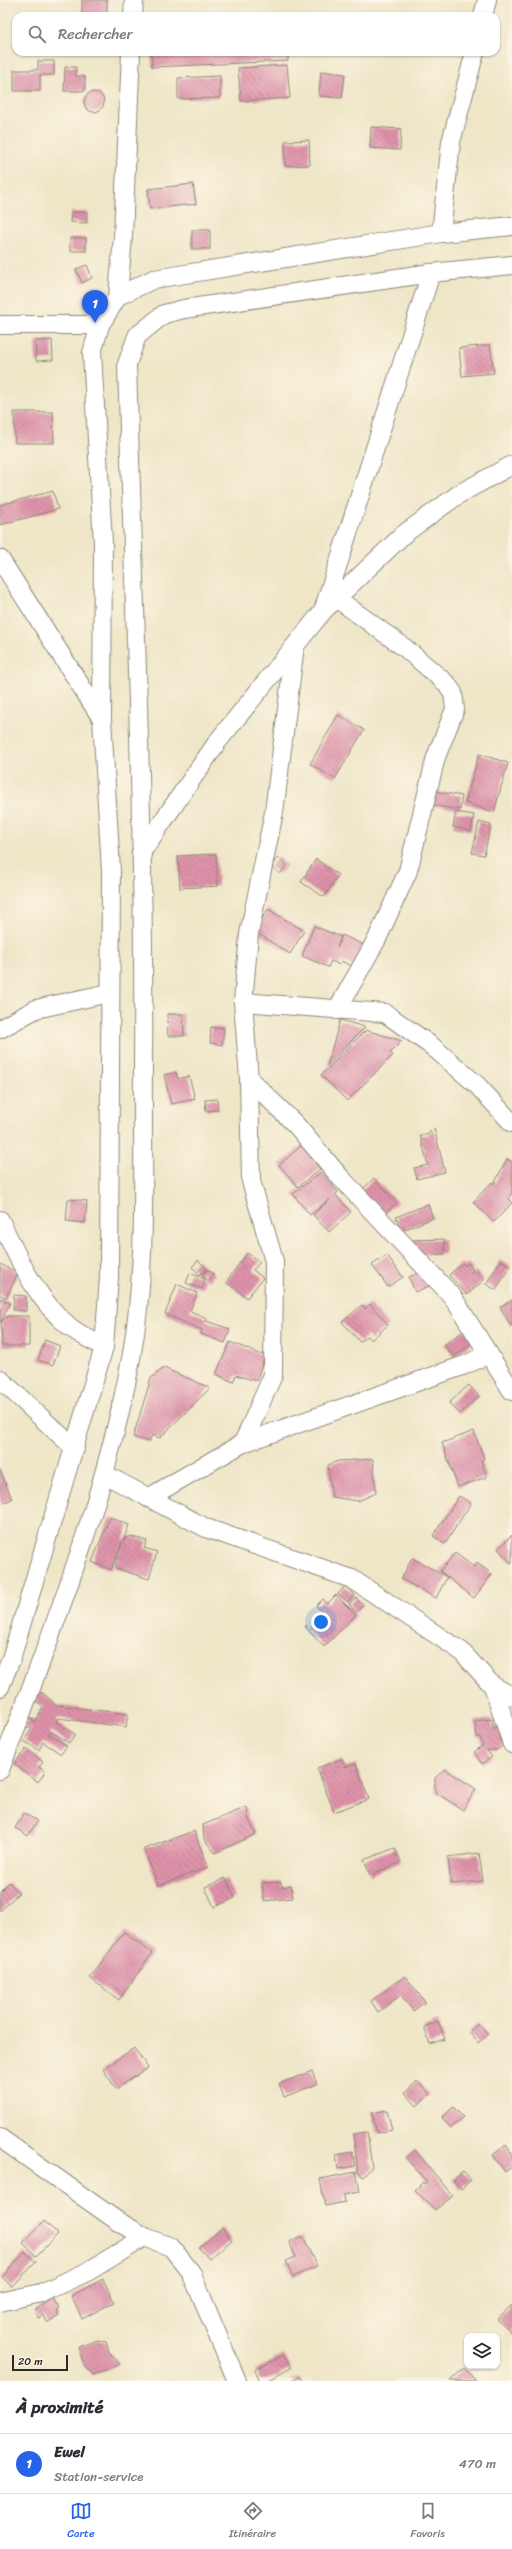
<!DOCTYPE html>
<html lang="fr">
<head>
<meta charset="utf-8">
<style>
  :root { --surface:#fff; --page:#f2f2f3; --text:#2b2b33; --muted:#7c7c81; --line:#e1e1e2; --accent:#2563eb }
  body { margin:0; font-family:Sriracha,sans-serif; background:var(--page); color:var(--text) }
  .controls { position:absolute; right:12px; bottom:12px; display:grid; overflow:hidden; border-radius:8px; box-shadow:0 1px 3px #0004 }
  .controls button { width:36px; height:36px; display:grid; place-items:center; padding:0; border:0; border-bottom:1px solid var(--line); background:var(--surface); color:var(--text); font:20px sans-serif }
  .scale { position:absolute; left:12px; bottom:10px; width:56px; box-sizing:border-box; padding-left:4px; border:2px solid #2b2b2b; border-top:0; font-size:11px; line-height:14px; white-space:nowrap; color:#2b2b2b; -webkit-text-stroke:3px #fcf5e5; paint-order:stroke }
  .you { position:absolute; left:321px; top:1622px; width:14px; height:14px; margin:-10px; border:3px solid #fff; border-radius:50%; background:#1a73e8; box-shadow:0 0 0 6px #1a73e833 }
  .badge { display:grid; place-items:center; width:26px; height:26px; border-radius:50%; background:var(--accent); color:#fff; font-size:13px; font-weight:700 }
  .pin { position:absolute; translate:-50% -33px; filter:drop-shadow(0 1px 2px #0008) }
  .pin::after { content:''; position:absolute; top:21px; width:14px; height:12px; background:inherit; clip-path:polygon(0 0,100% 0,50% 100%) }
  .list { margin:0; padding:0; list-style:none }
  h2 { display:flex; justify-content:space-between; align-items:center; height:52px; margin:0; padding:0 16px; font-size:17px }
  h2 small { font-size:13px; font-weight:400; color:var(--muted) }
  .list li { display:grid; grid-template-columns:26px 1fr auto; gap:12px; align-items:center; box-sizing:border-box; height:60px; padding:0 16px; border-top:1px solid var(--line) }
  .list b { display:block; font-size:15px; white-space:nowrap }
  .list p { margin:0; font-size:13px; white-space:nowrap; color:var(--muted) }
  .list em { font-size:13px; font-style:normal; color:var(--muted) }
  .icon { flex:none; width:22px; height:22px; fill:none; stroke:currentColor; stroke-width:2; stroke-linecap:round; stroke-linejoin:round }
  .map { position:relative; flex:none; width:512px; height:2381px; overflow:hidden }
  .search { position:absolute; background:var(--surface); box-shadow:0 1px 3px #0004; left:12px; right:12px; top:12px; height:44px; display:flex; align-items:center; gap:10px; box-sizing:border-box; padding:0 14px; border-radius:12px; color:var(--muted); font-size:15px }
  .sheet { height:112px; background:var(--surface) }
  nav { display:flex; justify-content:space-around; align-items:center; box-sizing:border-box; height:56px; border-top:1px solid var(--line); background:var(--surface); font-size:11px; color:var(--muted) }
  nav a { display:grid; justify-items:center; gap:2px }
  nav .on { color:var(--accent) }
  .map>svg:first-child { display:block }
</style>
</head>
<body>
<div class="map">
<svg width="512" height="2381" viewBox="0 0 512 2381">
  <defs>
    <pattern id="building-back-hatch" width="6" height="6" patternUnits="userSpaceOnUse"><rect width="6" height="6" fill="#df93aa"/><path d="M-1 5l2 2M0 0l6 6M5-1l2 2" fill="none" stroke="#b5788b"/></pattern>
  </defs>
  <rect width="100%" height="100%" fill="#fcf5e5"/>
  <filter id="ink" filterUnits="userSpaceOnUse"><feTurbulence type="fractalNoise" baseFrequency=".025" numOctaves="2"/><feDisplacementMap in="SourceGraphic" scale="8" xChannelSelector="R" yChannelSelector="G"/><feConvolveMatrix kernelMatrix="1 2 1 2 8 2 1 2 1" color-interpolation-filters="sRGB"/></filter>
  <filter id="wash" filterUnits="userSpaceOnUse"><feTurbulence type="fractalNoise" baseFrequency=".012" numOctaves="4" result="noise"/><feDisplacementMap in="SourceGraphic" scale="16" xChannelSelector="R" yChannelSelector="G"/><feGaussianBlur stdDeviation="0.9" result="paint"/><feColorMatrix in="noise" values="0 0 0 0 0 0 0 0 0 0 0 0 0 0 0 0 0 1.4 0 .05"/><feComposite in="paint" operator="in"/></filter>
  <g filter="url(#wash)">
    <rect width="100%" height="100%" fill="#efe6c8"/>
    <g id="blocks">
      <g fill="url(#building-back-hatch)">
        <rect x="82" y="0" width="25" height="16"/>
        <path d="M151,52h137v9l-136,6z"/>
        <path d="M38,61h16v14h-14v16h-26v-21h24z"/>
        <path d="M287,65l3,33 -49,3 -3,-33z"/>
        <path d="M65,67h11v9h9v15h-21z"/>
        <path d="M321,71l24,3 -3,24 -23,-2z"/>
        <path d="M220,76v22l-42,1v-21z"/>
        <circle cx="94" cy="102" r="10"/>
        <path d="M371,127l30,2 -1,21 -30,-2z"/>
        <path d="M309,140l1,25 -25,1v-25z"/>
        <path d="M193,184l3,20 -46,5 -2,-20z"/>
        <path d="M71,212h16v11l-17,-1z"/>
        <rect x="192" y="230" width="18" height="19"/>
        <rect x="70" y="238" width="16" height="13"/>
        <path d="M87,265l5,13 -10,5 -6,-14z"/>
        <path d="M52,340l1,20 -17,1 -1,-20z"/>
        <path d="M490,345l4,28 -32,3 -3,-28z"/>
        <path d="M14,412h39l1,31h-39z"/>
        <path d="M53,491l5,18 -58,16v-20z"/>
        <path d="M338,715l26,15 -29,49 -25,-15z"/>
        <path d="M479,754l29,9 -14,49 -29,-9z"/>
        <path d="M434,791l28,5 -2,14 -28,-5z"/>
        <path d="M456,812l18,3 -3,16 -18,-4z"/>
        <path d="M479,822l12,3 -7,30 -12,-2z"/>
        <path d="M216,854l2,32 -38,2 -2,-32z"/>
        <path d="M278,857l9,8 -7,9 -9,-8z"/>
        <path d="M316,859l22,16 -14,22 -23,-15z"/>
        <path d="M268,909l36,22 -14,23 -36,-23z"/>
        <path d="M314,926l27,11 -4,11 5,-13 22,10 -10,22 -13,-6 -1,4 -9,-4 -3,6 -26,-11z"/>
        <path d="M167,1014h16l1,22h-16z"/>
        <path d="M340,1020l25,7 -38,39z"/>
        <path d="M211,1027l13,1 -2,17 -12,-2z"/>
        <path d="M366,1030l36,11 -12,12 3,2 -46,46 -26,-26z"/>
        <path d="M176,1072l2,7 11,-3 6,23 -24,5 -7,-29z"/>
        <path d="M217,1099l1,11 -12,1 -1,-11z"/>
        <path d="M434,1128l11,44 -28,7 -3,-11 14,-3 -8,-30h7z"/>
        <path d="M303,1144l10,10 -3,3 10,12 -22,18 -19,-22z"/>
        <path d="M507,1159l5,3v30l-3,6 3,5 -18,19 -21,-20 19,-20 2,2z"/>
        <path d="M321,1172l17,20 -3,2 16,18 -22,20 -16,-17 17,-16 -20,16 -17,-21z"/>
        <path d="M374,1178l23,24 -15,15 -23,-24z"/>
        <path d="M68,1199l19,2 -2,22 -19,-2z"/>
        <path d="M428,1204l5,14 -32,13 -5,-14z"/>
        <path d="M444,1239l1,15 -31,1 -1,-15z"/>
        <path d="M247,1253l13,9 -7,8 10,8 -16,20 -21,-16z"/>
        <path d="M387,1255l16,22 -15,10 -16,-22z"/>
        <path d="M198,1260l9,9 -7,6 -8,-8z"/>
        <path d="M501,1260l9,6 -14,24 -10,-6z"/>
        <path d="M462,1263l3,3 3,-3 5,7 -2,2 1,2 4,-3 8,9 -17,15 -18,-20z"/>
        <path d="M0,1264l18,9 -12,25 -6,-3z"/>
        <path d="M207,1269l7,5 -5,7 -7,-5z"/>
        <path d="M423,1271l6,15 -14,6 -6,-15z"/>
        <path d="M190,1273l15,6 -3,10 -16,-6z"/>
        <path d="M177,1284l20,9 -7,18 17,7 -1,3 24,8 -5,14 -24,-9 1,-4 -37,-16z"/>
        <path d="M14,1295l12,1v15l-13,-1z"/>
        <path d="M0,1298l10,5 -9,19 -1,-1z"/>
        <path d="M512,1300v25l-1,1 -11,-19z"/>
        <path d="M370,1304l18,21 -17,15 -4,-4 -7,6 -18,-20 20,-17 3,4z"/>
        <path d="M7,1316h22v30h-27l-1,-24z"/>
        <path d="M469,1327l9,11 -24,19 -10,-12z"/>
        <path d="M45,1340l15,6 -7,19 -15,-5z"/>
        <path d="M230,1342l35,14 -9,25 -20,-6 -3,7 -17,-8z"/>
        <path d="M164,1368l46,20 -50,50 -8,-3 -3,7 -16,-5 18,-59z"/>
        <path d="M469,1385l10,11 -19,18 -11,-11z"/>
        <path d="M474,1431l10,28 -3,1 6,17 -29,10 -16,-44z"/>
        <path d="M373,1459l3,34 -18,8 -26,-4 -4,-32 10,-4z"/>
        <path d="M0,1470l12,29 -12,5z"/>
        <path d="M459,1496l12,7 -26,41 -12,-8z"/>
        <path d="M110,1517l19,8 -6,16 6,-5 18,5 -3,7 13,4 -8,27 -34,-11 7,-26 -11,28 -19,-8z"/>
        <path d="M512,1535v29l-14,-15z"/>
        <path d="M455,1553l19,14 3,-4 15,11 -18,24 -34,-27z"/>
        <path d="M412,1558l35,19 -11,21 -35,-19z"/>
        <path d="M345,1586l10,9 -7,7 -10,-8z"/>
        <path d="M336,1595l20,20 -32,32 -19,-20 16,-16 -5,-5 7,-7 4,5z"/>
        <path d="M356,1598l7,7 -7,7 -7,-8z"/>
        <path d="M38,1692l5,1 13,12 72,9 -2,13 -68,-9 -2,4 19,12 -6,9 -18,-12 -2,3 18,12 -6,8 -18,-12 -4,8 -15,-9 8,-13h-8l6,-10 5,3 8,-14 -7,-5z"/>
        <path d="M492,1719l1,10 4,-3 12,15 -12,9h-10l5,7 -10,7 -8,-12 9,-7 -3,-8h-3l-2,-16z"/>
        <path d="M26,1749l17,13 -4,5 6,5 -7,10 -24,-18z"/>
        <path d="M342,1759l3,8 11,-3 13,35 -35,13 -17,-44z"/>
        <path d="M445,1769l31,20 -13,21 -28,-18v-14z"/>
        <path d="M247,1807l1,11 8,16 -41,19 -11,-14 -1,-14z"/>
        <path d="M24,1813l13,8 -9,15 -13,-8z"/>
        <path d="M194,1831l14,36 -50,19 -14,-37z"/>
        <path d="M395,1848l6,14 -31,13 -6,-15z"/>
        <path d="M479,1853l4,28 -32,3 -3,-27z"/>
        <path d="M226,1878l9,20 -21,9 -9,-20z"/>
        <path d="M9,1882l10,11 -19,18v-20z"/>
        <path d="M281,1882l1,5 9,-2 2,13 -29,3 -2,-18z"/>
        <path d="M124,1932l28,21 -33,47 -29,-22z"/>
        <path d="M405,1976l20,26 -12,9 -12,-16 -23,17 -7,-11z"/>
        <path d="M438,2021l7,18 -15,5 -6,-17z"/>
        <path d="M479,2023l9,11 -10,9 -9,-11z"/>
        <path d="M134,2048l14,20 -32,21 -13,-20z"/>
        <path d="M312,2071l5,13 -33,13 -5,-13z"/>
        <path d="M417,2081l13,13 -13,12 -12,-13z"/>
        <path d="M453,2107l10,10 -12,11 -9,-10z"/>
        <path d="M387,2110l5,20 -15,3 -5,-20z"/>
        <path d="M367,2132l5,35 -9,10 -5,-5 -5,-38z"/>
        <path d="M506,2145l6,9v13l-7,5 -12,-17z"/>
        <path d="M415,2150l38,46 -18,14 -20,-20 8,-8 2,2 2,-2 -21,-24z"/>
        <path d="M352,2152l3,14 -17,3 -2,-14z"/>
        <path d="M356,2172l4,20 -16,3 1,7 -20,4 -5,-27z"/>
        <path d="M463,2172l8,8 -10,9 -8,-9z"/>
        <path d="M44,2221l14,13 -22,22 -13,-13z"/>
        <path d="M222,2228l10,12 -23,19 -10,-11z"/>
        <path d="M302,2236l15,30 -24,11 -7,-16 10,-4 -7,-15z"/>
        <path d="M25,2252l11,10 -24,25 -10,-10z"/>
        <path d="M103,2279l11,23 -32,17 -11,-23z"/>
        <path d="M52,2298l7,10 -3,2 3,6 -11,7 -5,-8 -5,3 -4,-7z"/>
        <path d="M512,2305v29l-15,-15z"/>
        <path d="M98,2340l8,2 3,10 11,12 -27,11 -9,-11 -6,-17z"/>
        <path d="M284,2355l7,13 -25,13h-6l-5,-11z"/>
        <path d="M464,2368l12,13h-26z"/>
        <path d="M300,2377l2,4h-12z"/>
      </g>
    </g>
  </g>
  <g filter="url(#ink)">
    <use href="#blocks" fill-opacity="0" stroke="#8d887a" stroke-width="1"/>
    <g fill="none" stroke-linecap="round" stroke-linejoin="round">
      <defs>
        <g id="minor">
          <path d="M133,16l1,-16"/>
          <path d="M483,16l4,-16"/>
          <path d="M441,233l10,-91 24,-90"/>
          <path d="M118,296l5,-60 8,-184"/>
          <path d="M0,325h100"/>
          <path d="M0,559l102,160"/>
          <path d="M336,598l69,50 42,36 6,9 2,16 -19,48 -28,114 -31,68 -40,71"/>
          <path d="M324,608l107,-335"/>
          <path d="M141,853l77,-112 105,-130 81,-77 55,-40 53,-29"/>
          <path d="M243,1002l142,11 48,34 44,38 35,38"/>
          <path d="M0,1029l36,-20 73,-16"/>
          <path d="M249,1079l47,46 45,53 111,118 60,95"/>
          <path d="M0,1220c18,38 37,81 70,107 10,8 23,14 34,20"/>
          <path d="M0,1379l75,70"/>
          <path d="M243,1443l30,-68 1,-114 -23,-80 -2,-102 -6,-77 6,-68 25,-122 21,-166"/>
          <path d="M104,1474l102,54 146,51 109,72 32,35 19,10"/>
          <path d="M148,1498l95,-55 222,-78 24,-11"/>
          <path d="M493,1686l19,58"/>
          <path d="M0,1687l11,-28 93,-312 5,-70 2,-406 -9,-152 1,-176 -11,-190 8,-28 18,-29 36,-17 287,-46 71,-7"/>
          <path d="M0,1770c51,-135 107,-275 132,-417 16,-94 10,-192 11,-286 2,-235 -9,-469 -16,-703l10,-28 27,-22 20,-5 247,-36 81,-8"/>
          <path d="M0,2138l116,82 29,17 26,10 20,25 46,109"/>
          <path d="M0,2302l41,-9 46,-21 58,-35"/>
        </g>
      </defs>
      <use href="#minor" stroke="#8d887a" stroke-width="20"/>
      <use href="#minor" stroke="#fff" stroke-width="18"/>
    </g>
  </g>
</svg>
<div class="controls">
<button><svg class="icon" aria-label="layers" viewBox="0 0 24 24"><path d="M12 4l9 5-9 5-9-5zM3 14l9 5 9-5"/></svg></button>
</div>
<div class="scale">20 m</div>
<div class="you"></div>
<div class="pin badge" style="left:95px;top:323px">1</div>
<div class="search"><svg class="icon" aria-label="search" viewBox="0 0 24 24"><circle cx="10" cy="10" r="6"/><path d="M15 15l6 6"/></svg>Rechercher</div>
</div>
<section class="sheet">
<h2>À proximité<small></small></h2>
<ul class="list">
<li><span class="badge">1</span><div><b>Ewel</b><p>Station-service</p></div><em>470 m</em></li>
</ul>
</section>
<nav>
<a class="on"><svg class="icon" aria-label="map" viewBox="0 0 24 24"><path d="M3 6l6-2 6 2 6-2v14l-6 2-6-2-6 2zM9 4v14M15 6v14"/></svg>Carte</a>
<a><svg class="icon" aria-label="directions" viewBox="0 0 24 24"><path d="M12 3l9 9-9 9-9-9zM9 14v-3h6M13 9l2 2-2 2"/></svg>Itinéraire</a>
<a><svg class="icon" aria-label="saved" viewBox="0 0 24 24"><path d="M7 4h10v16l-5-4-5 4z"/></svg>Favoris</a>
</nav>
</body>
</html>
